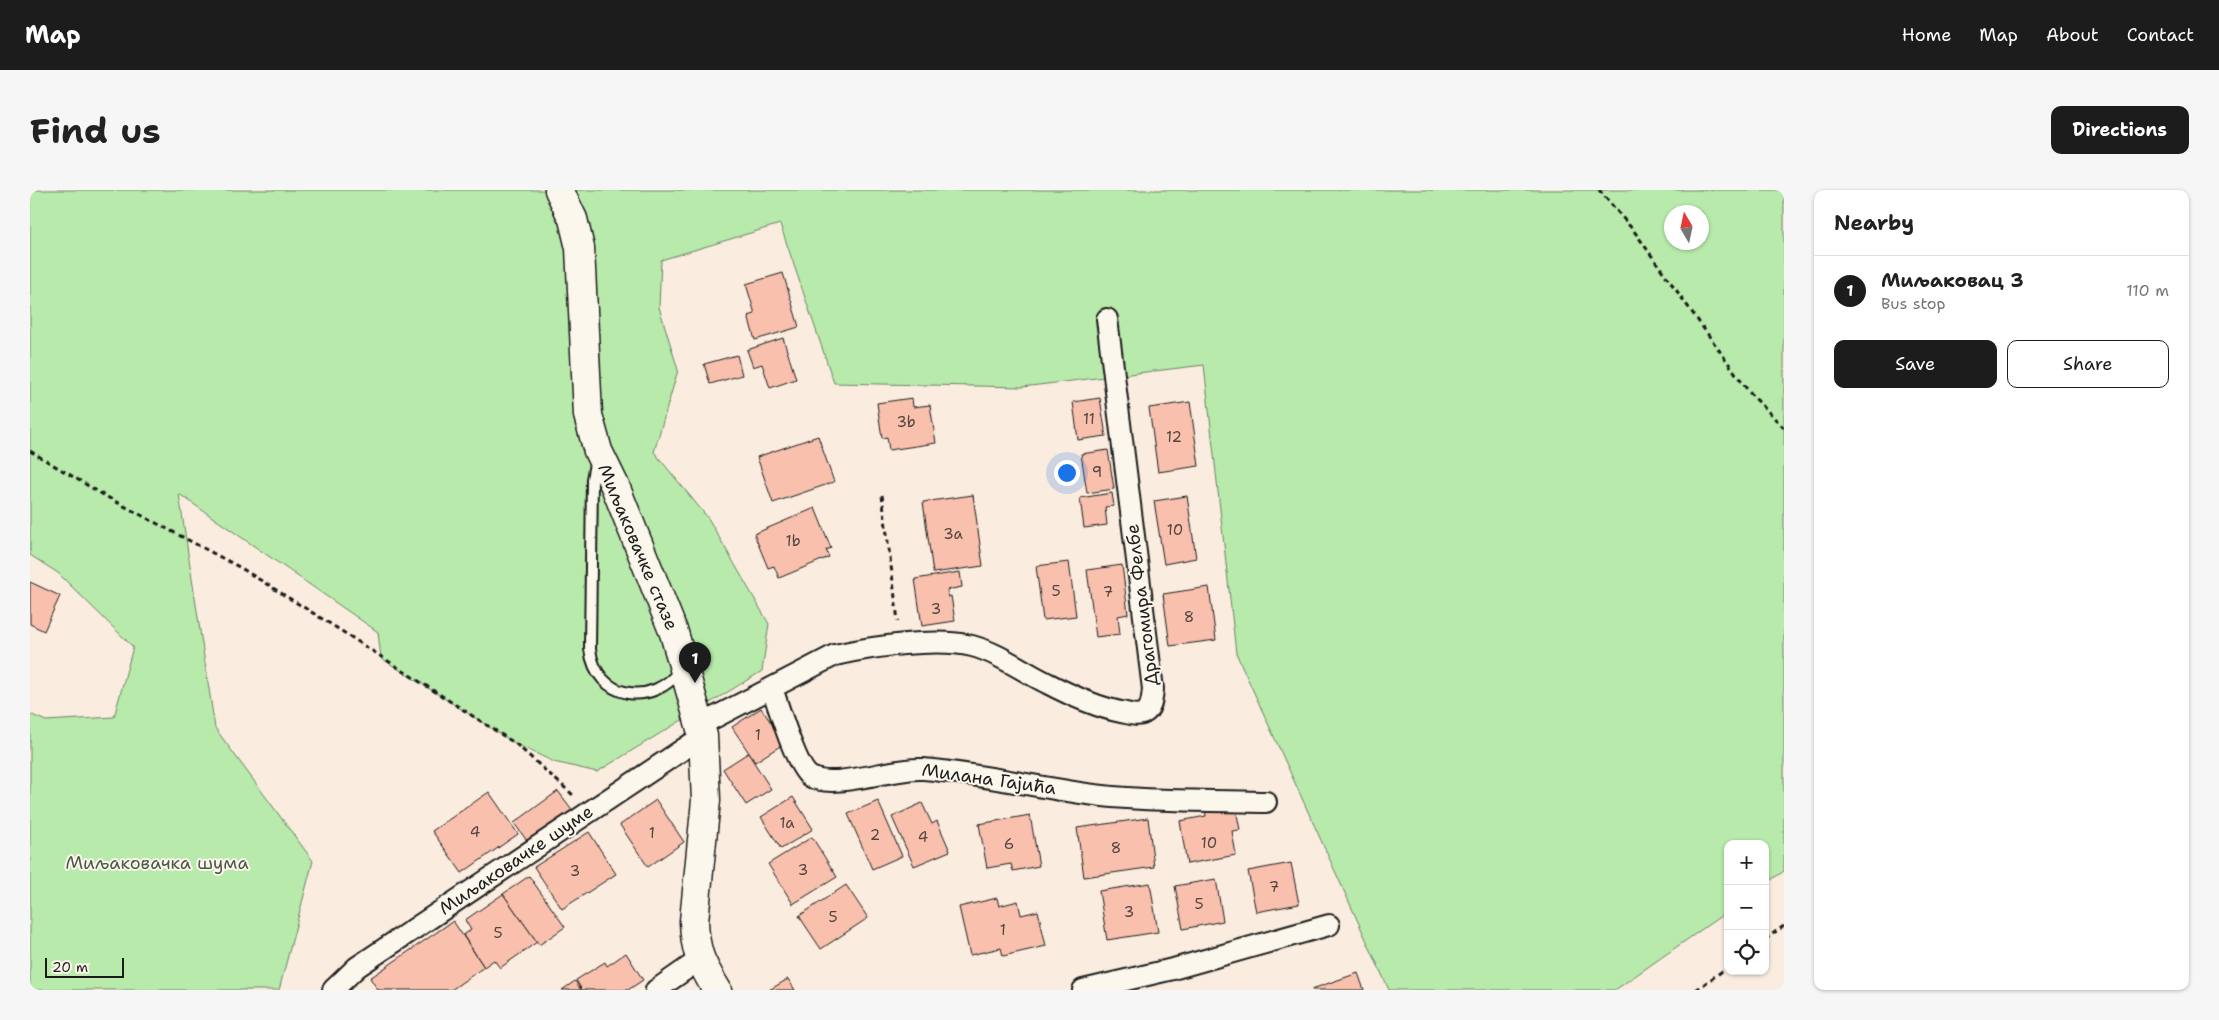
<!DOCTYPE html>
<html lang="en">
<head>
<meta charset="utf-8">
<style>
  :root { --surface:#fff; --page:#f6f6f6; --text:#222; --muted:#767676; --line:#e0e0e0; --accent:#1c1c1c }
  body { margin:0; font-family:"Shantell Sans",sans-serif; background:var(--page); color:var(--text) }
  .controls { position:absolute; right:15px; bottom:15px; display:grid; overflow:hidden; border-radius:10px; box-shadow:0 1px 4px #0004 }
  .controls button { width:45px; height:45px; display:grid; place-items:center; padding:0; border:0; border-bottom:1px solid var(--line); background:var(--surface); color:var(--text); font:25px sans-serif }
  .compass { position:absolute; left:1634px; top:15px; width:45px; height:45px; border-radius:50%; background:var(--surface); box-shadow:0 1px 4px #0004; rotate:351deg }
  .scale { position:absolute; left:15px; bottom:12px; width:79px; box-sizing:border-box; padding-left:5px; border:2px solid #1c1c1c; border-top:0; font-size:14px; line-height:18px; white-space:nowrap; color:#1c1c1c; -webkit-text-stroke:4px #fbf7ec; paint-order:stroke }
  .you { position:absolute; left:1036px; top:282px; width:18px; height:18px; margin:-12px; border:4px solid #fff; border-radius:50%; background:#1a73e8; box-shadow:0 0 0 8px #1a73e833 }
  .badge { display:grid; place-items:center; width:32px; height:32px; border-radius:50%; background:var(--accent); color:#fff; font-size:16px; font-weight:700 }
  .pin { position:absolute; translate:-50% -41px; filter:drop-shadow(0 1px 2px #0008) }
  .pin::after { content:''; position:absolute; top:26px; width:18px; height:15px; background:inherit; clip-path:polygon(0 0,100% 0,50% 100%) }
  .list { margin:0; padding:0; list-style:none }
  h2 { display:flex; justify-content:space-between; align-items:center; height:65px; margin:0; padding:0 20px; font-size:21px }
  h2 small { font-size:16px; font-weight:400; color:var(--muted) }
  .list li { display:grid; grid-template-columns:32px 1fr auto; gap:15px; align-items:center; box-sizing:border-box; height:70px; padding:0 20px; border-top:1px solid var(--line) }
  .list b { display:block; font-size:19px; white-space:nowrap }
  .list p { margin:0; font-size:16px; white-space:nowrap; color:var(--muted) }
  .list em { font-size:16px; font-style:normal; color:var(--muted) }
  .actions { display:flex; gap:10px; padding:15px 20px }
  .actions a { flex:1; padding:11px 0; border:1px solid var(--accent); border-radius:10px; text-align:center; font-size:18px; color:var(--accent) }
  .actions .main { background:var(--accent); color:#fff }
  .icon { flex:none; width:28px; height:28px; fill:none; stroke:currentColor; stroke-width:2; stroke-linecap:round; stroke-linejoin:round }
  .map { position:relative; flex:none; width:1754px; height:800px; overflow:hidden; border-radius:10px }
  header { display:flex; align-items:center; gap:30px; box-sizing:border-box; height:70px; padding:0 25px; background:var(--accent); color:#fff }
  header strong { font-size:24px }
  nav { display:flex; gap:28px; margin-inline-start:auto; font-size:18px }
  .intro { display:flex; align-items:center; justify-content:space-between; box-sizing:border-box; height:120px; padding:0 30px }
  h1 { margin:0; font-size:35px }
  .button { padding:12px 22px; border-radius:10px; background:var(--accent); color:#fff; font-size:18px; font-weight:700 }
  main { display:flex; gap:30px; padding:0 30px }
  aside { flex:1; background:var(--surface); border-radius:10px; box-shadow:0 1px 4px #0004 }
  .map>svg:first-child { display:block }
</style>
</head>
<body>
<header>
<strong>Map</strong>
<nav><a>Home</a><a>Map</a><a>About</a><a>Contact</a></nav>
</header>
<div class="intro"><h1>Find us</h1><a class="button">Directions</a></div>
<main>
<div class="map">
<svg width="1754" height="800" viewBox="0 0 1754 800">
  <rect width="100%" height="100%" fill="#faecdf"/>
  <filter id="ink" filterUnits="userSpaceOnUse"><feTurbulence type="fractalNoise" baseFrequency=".02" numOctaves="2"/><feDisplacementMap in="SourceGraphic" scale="10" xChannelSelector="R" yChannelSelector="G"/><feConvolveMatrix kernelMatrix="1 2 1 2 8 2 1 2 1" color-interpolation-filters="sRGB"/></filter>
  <g filter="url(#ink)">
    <path fill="#b7eaab" stroke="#6a8364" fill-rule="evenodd" d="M0,0h1754v681l-19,13v-40h-37v67l-113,79h-226l-153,-337 -32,-288 -182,22 -188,-4 -54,-159 -119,36 -2,47 19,63 -24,82 54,66 61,106 -7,47 -165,101 -43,-10 -38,-18 -135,-86 -3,-26 -199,-138 36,234 98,133 -34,129h-249v-276l16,7 68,-4 19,-70 -75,-74 -28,-18zM1642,22h30v30h-30z"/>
    <g fill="#f8c0ad" stroke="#1c1c1c">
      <path d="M753,83l16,54 -44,13 -7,-24 7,-2 -9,-30z"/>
      <path d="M753,148l13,41 -26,9 -8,-24 -9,3 -6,-17z"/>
      <path d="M707,165l5,20 -32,9 -6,-20z"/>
      <path d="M882,208l1,9 17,-2 6,38 -47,7 -2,-13 -5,1 -5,-35z"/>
      <path d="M1070,208l6,38 -28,4 -5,-38z"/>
      <path d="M1160,212l9,64 -41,6 -9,-64z"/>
      <path d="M788,246l16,46 -61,21 -16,-46z"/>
      <path d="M1078,260l6,39 -27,4 -6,-39z"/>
      <path d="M1082,303l2,13 -9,1 2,18 -23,3 -4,-30z"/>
      <path d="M943,305l10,71 -50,7 -10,-71z"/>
      <path d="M1157,306l9,62 -32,6 -10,-63z"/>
      <path d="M785,318l16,40 -5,2 3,7 -50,21 -5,-12 -6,2 -14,-34z"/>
      <path d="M1039,372l7,54 -33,4 -7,-54z"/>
      <path d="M1092,375l6,49 -10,2 2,18 -24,3 -9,-67z"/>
      <path d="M930,382l2,15 -15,3 1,7 3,-1 4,25 -33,5 -7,-47z"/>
      <path d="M0,392l30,14 -16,35 -14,-7z"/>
      <path d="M1179,397l7,53 -46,6 -7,-52z"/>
      <path d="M731,518l24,35 -30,19 -23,-35z"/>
      <path d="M718,563l23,36 -25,16 -23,-36z"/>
      <path d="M528,601l16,21 -44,33 -16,-22z"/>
      <path d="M459,602l29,42 -56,39 -30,-42z"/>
      <path d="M763,607l20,32 -32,20 -20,-32z"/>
      <path d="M626,610l28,42 -36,25 -28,-42z"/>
      <path d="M848,611l24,55 -30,13 -24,-55z"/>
      <path d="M892,613l10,21 5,-3 13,30 -36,15 -22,-49z"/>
      <path d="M1205,614l5,26 -8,1 4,24 -49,9 -7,-43 26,-5 -1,-7z"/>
      <path d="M1000,625l9,51 -26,5 -2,-7 -24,4 -8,-44z"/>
      <path d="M1118,628l6,49 -70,10 -7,-49z"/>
      <path d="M559,642l27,42 -54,35 -28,-42z"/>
      <path d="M782,647l25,40 -44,27 -25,-40z"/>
      <path d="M1261,673l8,41 -43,8 -8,-41z"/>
      <path d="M499,686l36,51 -26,18 -36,-51z"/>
      <path d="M1186,689l7,42 -40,8 -8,-43z"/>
      <path d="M1120,693l8,49 -51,8 -8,-49z"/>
      <path d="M816,695l22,33 -47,31 -22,-33z"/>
      <path d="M473,704l34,48 -37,26 -6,-8 -10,7 -21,-32 8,-5 -6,-10z"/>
      <path d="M967,708l2,8 19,-5 3,14 17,-4 8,35 -43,10 -2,-8 -31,7 -11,-48z"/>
      <path d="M423,731l31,46 -33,23h-73l-8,-12z"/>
      <path d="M596,763l17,27 -15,10h-46l-6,-10 29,-18 2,4z"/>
      <path d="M1328,783l6,17h-52v-1z"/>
      <path d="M758,789l7,11h-26z"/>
      <path d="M545,791l6,9h-19z"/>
    </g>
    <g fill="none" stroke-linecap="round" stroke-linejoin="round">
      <defs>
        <path id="lane" d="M566,269l-4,20 -2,170c6,51 63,59 91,20"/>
        <g id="street">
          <path d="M742,498c6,17 25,82 39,89 24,13 82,-10 112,-8 61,5 120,20 180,27 54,6 109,4 163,6"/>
          <path d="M670,535l135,-70c35,-8 102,-18 137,-9 27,7 50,25 75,37 23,12 49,24 74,29 7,1 16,5 23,1 8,-4 8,-16 9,-24l-46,-370"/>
          <path d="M303,800l24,-23 346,-231"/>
          <path d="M626,800l43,-30"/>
          <path d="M1053,800l90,-21 156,-44"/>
        </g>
        <path id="secondary" d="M529,0l14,29 7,29 8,167 10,36 17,35 59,147 29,103 3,64 -12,121c1,31 7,42 23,69"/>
      </defs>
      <use href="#lane" stroke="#1c1c1c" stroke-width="14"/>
      <use href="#street" stroke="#1c1c1c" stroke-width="24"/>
      <use href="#secondary" stroke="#1c1c1c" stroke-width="31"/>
      <g stroke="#1c1c1c" stroke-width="3" stroke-dasharray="5 4" stroke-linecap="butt">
        <path d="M1569,0l35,41 115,161 35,36"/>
        <path d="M0,261l77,46 134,71 99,62 176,114 57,51"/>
        <path d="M852,305l16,126"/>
        <path d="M1735,749l19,-13"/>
        <path d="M1666,800l32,-23"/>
      </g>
      <use href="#lane" stroke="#fbf7ec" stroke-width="10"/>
      <use href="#street" stroke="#fbf7ec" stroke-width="20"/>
      <use href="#secondary" stroke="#fbf7ec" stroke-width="28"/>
    </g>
  </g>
  <g text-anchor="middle" stroke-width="4" stroke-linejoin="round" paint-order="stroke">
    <g font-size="15" fill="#534540">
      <text x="1059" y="234">11</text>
      <text x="876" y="237">3b</text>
      <text x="1144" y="252">12</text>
      <text x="1067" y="287">9</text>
      <text x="1145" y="345">10</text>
      <text x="923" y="349">3a</text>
      <text x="763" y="356">1b</text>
      <text x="1026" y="406">5</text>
      <text x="1078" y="407">7</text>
      <text x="906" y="424">3</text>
      <text x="1159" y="432">8</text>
      <text x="728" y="550">1</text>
      <text x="757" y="638">1a</text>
      <text x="445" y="647">4</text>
      <text x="622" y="648">1</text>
      <text x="845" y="650">2</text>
      <text x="893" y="652">4</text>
      <text x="1179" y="658">10</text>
      <text x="979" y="659">6</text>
      <text x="1086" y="663">8</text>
      <text x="773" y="685">3</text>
      <text x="545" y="686">3</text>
      <text x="1244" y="702">7</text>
      <text x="1169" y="719">5</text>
      <text x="1099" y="727">3</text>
      <text x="803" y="732">5</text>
      <text x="973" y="745">1</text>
      <text x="468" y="748">5</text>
    </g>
    <g font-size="18" fill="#1c1c1c" stroke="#fbf7ec">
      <text transform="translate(608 357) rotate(67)" y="6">Миљаковачке стазе</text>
      <text transform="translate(1112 415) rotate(-97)" y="6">Драгомира Фелбе</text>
      <text transform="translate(959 589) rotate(8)" y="6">Милана Гајића</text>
      <text transform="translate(486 670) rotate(-34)" y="6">Миљаковачке шуме</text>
    </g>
    <g font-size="18" fill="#4a5a47" stroke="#fbf7ec">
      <text x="127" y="679">Миљаковачка шума</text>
    </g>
  </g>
</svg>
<div class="controls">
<button>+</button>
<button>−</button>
<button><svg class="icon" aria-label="locate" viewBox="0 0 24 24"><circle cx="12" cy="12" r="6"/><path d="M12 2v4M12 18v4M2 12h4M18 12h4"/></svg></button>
</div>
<svg class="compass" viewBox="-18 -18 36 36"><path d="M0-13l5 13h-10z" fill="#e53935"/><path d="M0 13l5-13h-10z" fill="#767676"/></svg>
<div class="scale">20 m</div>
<div class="you"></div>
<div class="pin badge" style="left:665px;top:493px">1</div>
</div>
<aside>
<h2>Nearby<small></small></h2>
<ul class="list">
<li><span class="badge">1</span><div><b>Миљаковац 3</b><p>Bus stop</p></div><em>110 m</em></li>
</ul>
<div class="actions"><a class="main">Save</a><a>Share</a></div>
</aside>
</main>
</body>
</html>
